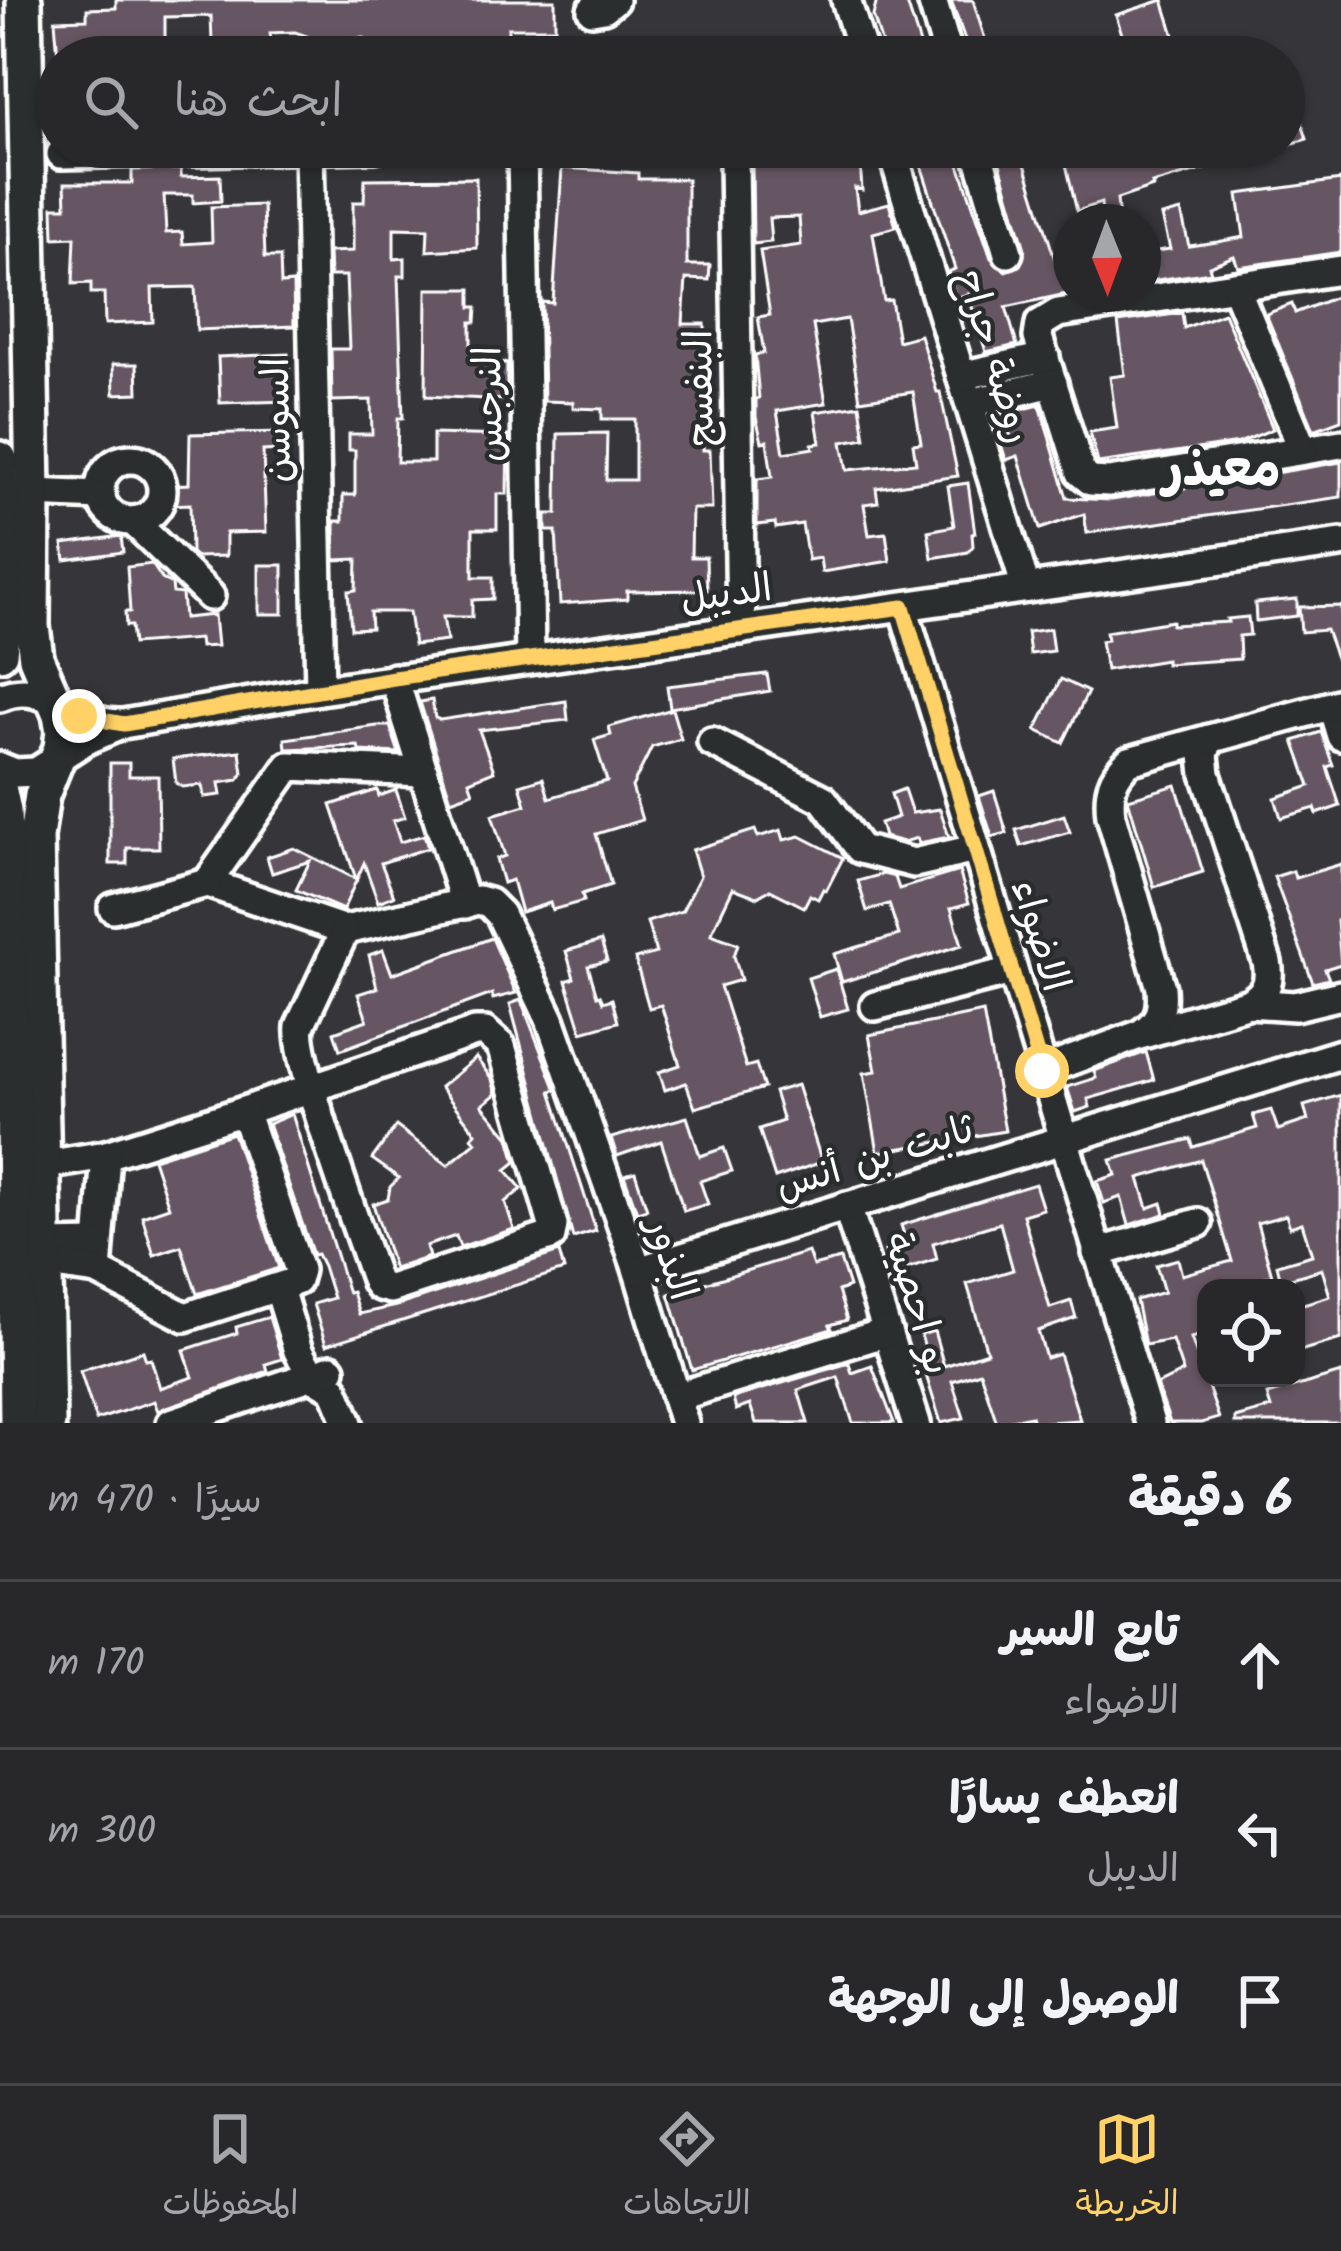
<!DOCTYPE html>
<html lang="ar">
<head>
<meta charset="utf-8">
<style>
  :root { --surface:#28282b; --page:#303033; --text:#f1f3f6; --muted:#a5a6a9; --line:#444447; --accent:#ffd166 }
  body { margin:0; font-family:Kalam,"Playpen Sans Arabic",sans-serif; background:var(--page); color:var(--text); direction:rtl }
  .controls { position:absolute; right:36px; bottom:36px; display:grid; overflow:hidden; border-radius:24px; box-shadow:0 3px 9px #0004 }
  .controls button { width:108px; height:108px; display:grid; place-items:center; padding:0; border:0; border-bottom:3px solid var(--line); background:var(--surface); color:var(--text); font:60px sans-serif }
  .compass { position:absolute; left:1053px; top:204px; width:108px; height:108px; border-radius:50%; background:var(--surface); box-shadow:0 3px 9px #0004; rotate:179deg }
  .stop { position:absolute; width:36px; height:36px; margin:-27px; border:9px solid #ffd166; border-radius:50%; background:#fff }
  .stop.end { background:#ffd166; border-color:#fff; box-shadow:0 3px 12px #0008 }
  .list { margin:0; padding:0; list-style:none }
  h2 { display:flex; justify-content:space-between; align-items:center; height:156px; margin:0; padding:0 48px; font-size:51px }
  h2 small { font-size:39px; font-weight:400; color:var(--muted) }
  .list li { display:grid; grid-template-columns:78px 1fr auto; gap:36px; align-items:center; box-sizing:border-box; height:168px; padding:0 48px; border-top:3px solid var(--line) }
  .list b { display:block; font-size:45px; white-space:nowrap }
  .list p { margin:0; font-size:39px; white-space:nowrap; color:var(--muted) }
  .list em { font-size:39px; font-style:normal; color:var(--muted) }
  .icon { flex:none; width:66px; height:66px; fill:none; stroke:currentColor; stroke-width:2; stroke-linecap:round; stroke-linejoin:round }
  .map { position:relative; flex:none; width:1341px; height:1423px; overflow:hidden; direction:ltr }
  .search { position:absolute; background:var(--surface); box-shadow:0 3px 9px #0004; left:36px; right:36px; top:36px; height:132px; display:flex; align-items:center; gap:30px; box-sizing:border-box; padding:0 42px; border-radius:66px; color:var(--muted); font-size:45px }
  .sheet { height:660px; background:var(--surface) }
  nav { display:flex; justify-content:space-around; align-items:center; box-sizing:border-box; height:168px; border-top:3px solid var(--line); background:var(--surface); font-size:33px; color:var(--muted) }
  nav a { display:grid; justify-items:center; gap:6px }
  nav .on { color:var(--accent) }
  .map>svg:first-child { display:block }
</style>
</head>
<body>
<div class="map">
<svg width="1341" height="1423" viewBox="0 0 1341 1423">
  <rect width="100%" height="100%" fill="#363539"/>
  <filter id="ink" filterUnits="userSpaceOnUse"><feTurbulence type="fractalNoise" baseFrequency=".00833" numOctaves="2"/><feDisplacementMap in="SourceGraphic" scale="24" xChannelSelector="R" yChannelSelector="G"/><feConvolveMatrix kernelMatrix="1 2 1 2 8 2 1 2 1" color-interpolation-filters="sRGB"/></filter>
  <g filter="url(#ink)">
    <g fill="#665764" stroke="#fff" stroke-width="3" fill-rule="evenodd">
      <path d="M116,0h439v28h-47v27l-144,2v-19l-57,2v-4l-12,-4 -25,1 1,7h-6v17h-29v-16l-24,1 -1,-26 -46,1v28l-58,2 -1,10h-48l-3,-37 32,-1v-10l29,-1z"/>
      <path d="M877,0h29l18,57h-38l-13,-41z"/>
      <path d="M951,0h22l16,52 -18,5z"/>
      <path d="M1163,0l18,57h-52l-13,-42z"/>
      <path d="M835,41l1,16h-63l-1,-11z"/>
      <path d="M1284,77h3l20,62 -23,7z"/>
      <path d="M790,147h16v6l53,-6 3,43 -7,-2 3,23 31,-8 7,24 -23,6 11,68 7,-1 7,41 22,-6 17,57h3l18,84 -82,12 2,14 -14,2 5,31 17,-2 4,28 -68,11 -2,-14 -12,2 -6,-36 -26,4 -1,-5 -18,2v-46l15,-2 -5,-36 -5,1 -6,-25v-18l3,-1 -4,-43 9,-2 -6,-36 12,-2 -10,-64 41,-6 -2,-28 -30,1 2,24 -18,2 -1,-79 38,-3zM847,319l13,81 53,-8 8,51 -8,1 3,19 -69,7 -5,-28 23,-4 -5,-33 -45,7 5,31 -8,1 1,4 -29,5 -7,-42 49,-8 -13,-78z"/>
      <path d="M915,147h38l38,111 14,13 15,-5 5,-17 -30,-102h275l-12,16 -14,-5 -92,26 1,3 -36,12 2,23h-16l-2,-19 -24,8 -14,-59 -38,12 32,102 14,-2v29l-65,14 11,38 -31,7 -18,-58 -12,4 -8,-26 7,-3z"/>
      <path d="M562,168l76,5v6h49v86h23l-1,15 -23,-1 -3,45h22v70h5v25h-6l-1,31h7l2,59h-20l-1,48h15l1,33 -80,1v8l-67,5 -4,-73h-10v-17h11l1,-80 49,-1 -1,47h29v-61h-33v-10l-29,-1v-6l-29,-1 -2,-99 11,1z"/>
      <path d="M181,169v8l39,-1 1,25 -28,2v-8h-29l2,38 16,-1 1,12 29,-2 -1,-35 52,-2 2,52h15l1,27 12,-1 1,43 -97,4 -2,-43 -43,1 1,34 -48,2 -1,-31h-13v-10l-18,1 2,-47 -21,1 -1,-31h13l-1,-24h67v-13z"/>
      <path d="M476,178l1,70 -50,3 1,-22 -34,-1v31l11,-1v18h-7l5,142h-5l-1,44h36v-28l75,2 -1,58h-10v35h-24v48h20v22l-21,1v17h-29l4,24 -33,4 -5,-33h-39l1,16 -20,1 -3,-38 8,-1 1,-31 -22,1v-39h8v-26h12v-45h-6v-16h23l-1,-34 -39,1 -1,-52h18l-3,-73h-16l-1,-24 24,-1v-49h11l1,-23z"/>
      <path d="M1341,180v72l-103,15 -4,-11 -25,10 2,6 -68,10v-29l27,-4 -8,-33 19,-5 8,35 28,-4 27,-5 -6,-43z"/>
      <path d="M427,289h44v18h6l-1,15h-5v40l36,1v37l-81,-4z"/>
      <path d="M1341,295v125l-27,10 -48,-116 26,-10 3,9z"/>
      <path d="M1182,313l2,15 40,-15 49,116 -34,14 -141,20 -8,-31 27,-4 -7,-51 15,-2 -7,-53z"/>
      <path d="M288,354l3,47 -71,2 -2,-46z"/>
      <path d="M113,364h24l1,29 -24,1z"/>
      <path d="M1040,405l27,93 45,2 229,-38v35l-254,36 -3,-19 -44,15 -22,-73 -12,4 -5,-16 11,-4 -9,-26z"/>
      <path d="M282,432v18l-19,1 3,81 -40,1v23l-30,1 -5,-4 -1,-49 -22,1v-20l21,-1 1,-50z"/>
      <path d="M968,483l7,50 -3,1 1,12 -5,6 -36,6 -4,-27 26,-5 -6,-40z"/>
      <path d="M121,536l2,16 -58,8 -2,-16z"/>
      <path d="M152,564l10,15 10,5 1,9 9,1 2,24 30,-3 3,31 -17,1 -1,-8 -66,5 -2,-18h-5l-1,-14h5l-3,-45z"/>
      <rect x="259" y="565" width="24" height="49"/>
      <path d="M1297,599v17l-41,5 -1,-18z"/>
      <path d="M1341,606v60h-2l-13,-36 -25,2 -2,-25z"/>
      <path d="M1248,617l2,18 -11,1 1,23 -74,5v-4l-60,10 -5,-29 6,-1 -1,-8 66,-11v4l56,-3 -1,-3z"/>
      <path d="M1050,629l3,22 -23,3 -3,-22z"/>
      <path d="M767,674l3,17 -100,17 -3,-22z"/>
      <path d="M1061,679l27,13 -25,51 -27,-13z"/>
      <path d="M432,700l3,18 5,2 126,-19 2,19 -89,10 15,41 -25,10 4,11 -22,8 -31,-98z"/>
      <path d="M672,709l9,30 -29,8 -20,40 10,33 -46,14 15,51 -29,9 2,7 -32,9 -2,-7 -29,9 -9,-32 -9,3 -7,-24 9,-3 -13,-41 34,-10 -6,-20 23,-7 6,20 58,-17 -13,-41 17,-5 -2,-8z"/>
      <path d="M377,726h13l9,27 -40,-2 -1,-5 -72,3 -1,-10z"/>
      <path d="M1321,732l12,33 -6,2 13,39 -23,8 -2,-6 -34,10 -6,-20 35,-12 -16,-45z"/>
      <path d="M240,751l3,22 -5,7 -19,3 2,12 -17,2 -2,-12 -20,2 -6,-4 -3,-24z"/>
      <path d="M110,763h19v13h29l1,72h-32v16h-17z"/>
      <path d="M1176,785l27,87 -49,15 -26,-88z"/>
      <path d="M904,789l8,24 28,-4 9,28 -30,6 -2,-5 -13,4 -20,-5 -4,-14 18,-6 -7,-23z"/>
      <path d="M377,790l2,6 17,-6 9,27 -12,4 7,21 24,-7 4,13 -47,15 13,33 -16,6 -14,-39 -21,47 -47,-20 14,-29 -38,12 -5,-16 27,-9 62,31 -25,-74z"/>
      <path d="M994,791l13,42 -15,4 -13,-41z"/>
      <path d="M1064,815l6,17 -49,14 -5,-16z"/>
      <path d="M755,830l3,7 23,-7 3,10 16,-4 43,22 -17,33 -3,-2 -5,10 -8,-4 -6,12 -34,-17 -13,7 -24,-9 -22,46 27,10 -4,12 7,24 -21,6 26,81 10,-3 8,24 -69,20 -9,-25 -21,7 -6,-18 21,-7 -19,-60 -12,3 -14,-49 21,-6 -9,-31 35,-11 18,-35 -8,-26z"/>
      <path d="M1341,864v56l-4,1 4,43 -16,5 4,10 -16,4 -39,-106 19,-6 2,7z"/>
      <path d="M959,871l10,32 -18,5 11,37 -120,37 -8,-28 65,-19 -10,-31 -22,7 -9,-30 25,-7 12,3 4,12z"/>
      <path d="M492,938l24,55 -23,6 -1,-5 -152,56 -6,-18 33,-12 -9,-26 19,-6 -8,-33 14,-5 9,24z"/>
      <path d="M601,941l6,20 -19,5 9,30 3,-1 3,7 9,-3 6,23 -36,10 -16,-51 8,-3 -8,-27z"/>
      <path d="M836,969l12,40 -28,8 -12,-39z"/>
      <path d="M521,1000l35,90 -5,1 45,140 -23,7 -63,-234z"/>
      <path d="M983,1012l22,119 -127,21 -14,-79 12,-2 -7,-36z"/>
      <path d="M1146,1052l8,28 -66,19 2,8 -15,5 -8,-25 29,-9 -2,-7z"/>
      <path d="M476,1058l16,21 4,15 -14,11 27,32 7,25 -10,8 16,19 -17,13 9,27 -54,18 -4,-11 -30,10 3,11 -35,12 -21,-65 15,-5 2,-12 9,-9 -27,-19 24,-33 52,39 28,-23 -4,-5 4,-4 -36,-46z"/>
      <path d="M797,1085l25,77 -47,16 -16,-49 24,-8 -9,-29z"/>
      <path d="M1341,1095v244l-45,13v-46l34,-10 -8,-27 -41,12 -4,-16 35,-10 -10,-32 -12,4 -4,-12 -29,8 15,52 -34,10 1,3h-33v45l-15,5 28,80 -18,5h-31l-13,-38 26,-13 -11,-32 -27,5 -9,-45 28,-8 -8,-27 22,-6 4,16 50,-14 -16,-53 -15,-48 -62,18 9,30 14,-5 3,11 -36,11 -8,-28 -17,6 -7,-22 19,-6 -5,-15 80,-21 2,8 64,-19 -4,-13 18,-5 7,20 30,-10 -4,-14z"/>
      <path d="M292,1114l56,179 4,-1 7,22 37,-8 163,-54 5,18 -238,75 -13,-41 20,-6 -10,-32 -6,-12 -4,1 -45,-131z"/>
      <path d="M687,1117l13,39 24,-8 8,23 -32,10 8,23 -24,7 -23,-70 -44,15 -6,-18z"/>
      <path d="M233,1133l46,135 -82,26 -16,-48 -27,9 -12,-39 27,-9 -16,-48z"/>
      <path d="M635,1172l12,37 -10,3 -13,-37z"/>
      <path d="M1035,1184l8,25 -20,6 27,93 21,-7 5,17 -38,13 8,27 13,-4 21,66 -47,3 -2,-7 -34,7 -17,-51 -28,9 12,37 -23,5 -16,-51 6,-2 -10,-35 13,-4 10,35 43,-14 -20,-68 46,-14 -13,-47 -67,20 4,16 -46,14 -6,-22 22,-6 -6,-20z"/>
      <path d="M808,1252l5,14 27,-7 9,28 -11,4 9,29 -17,5 2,4 -140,41 -23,-76z"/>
      <path d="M269,1317l13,42 -16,5 2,7 -110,40 -4,-10 -58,19 -16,-49 63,-20 3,9 5,-1 9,29 33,-11 -9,-27 53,-17 -1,-6z"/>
      <path d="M849,1363l3,10 20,-7 22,57h-41l-15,-46 -40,13 10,33h-52l-6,-18 -14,5 -3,-12z"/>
      <path d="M1341,1373v50h-106v-5l36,-10 -4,-13z"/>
    </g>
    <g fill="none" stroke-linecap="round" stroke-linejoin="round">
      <defs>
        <g id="minor">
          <path d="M846,0l18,57"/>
          <path d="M932,0l17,57"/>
          <path d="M592,10l12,-2 10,-8"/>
          <path d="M522,147l8,512"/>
          <path d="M729,147l5,12 7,471"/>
          <path d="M891,147l135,441"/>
          <path d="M976,147l32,106"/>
          <path d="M309,148l11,542"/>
          <path d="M61,154l314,-7"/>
          <path d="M1341,270l-283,43 -18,11 -2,13 43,136 10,8 18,1 232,-38"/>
          <path d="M1235,286l68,164"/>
          <path d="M961,376l84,-19"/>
          <path d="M970,403l83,-20"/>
          <circle cx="131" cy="490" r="31"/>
          <path d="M33,493l68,3"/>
          <path d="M133,521l77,75"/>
          <path d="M903,607l247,816"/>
          <path d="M394,678l71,226"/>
          <path d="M0,697c47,-20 73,27 119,27"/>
          <path d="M1332,706l9,30"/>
          <path d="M712,742l111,57 37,50 54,14 61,-14"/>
          <path d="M0,767l15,6 21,-1 50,-32 37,-16 197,-34 1021,-147"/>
          <path d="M423,772l-134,-6 -82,117 138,47 133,-30 11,3 11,11 50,105 88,252 46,152"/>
          <path d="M113,908l94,-25"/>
          <path d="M1249,1003l46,3 46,-11"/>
          <path d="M875,1006l137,-35"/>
          <path d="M1143,1034l106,-31c17,-10 22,-21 18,-41l-61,-188 -2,-19 5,-16"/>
          <path d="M1042,1071l97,-36c20,-13 24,-23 22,-47l-50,-172c-3,-24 0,-38 18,-55l212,-58"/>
          <path d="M244,1111l231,-79h10l16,14 52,179 -2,11 -161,53 -11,-3 -3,-4c-14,-44 -82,-224 -76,-256l45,-96"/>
          <path d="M244,1111l55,159 -3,11 -111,36 -88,-46 9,-116z"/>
          <path d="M45,1165l61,-10"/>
          <path d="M847,1206l69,217"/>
          <path d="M46,1245l51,-1"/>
          <path d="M1097,1253l101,-30"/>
          <path d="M46,1264l51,7"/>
          <path d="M638,1271l703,-217"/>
          <path d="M279,1289l19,62 14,25 22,13 14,34"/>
          <path d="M676,1397l211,-65"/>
          <path d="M171,1423l160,-54"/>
        </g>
        <g id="major">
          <path d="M24,0l9,493 -1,133 4,32 24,56 3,17 -2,17 -19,47 -6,42 12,586"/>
          <path d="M0,459l3,165 -3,29"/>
          <path d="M0,792l4,19 10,299 3,313"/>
        </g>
      </defs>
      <use href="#minor" stroke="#fff" stroke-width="36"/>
      <use href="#major" stroke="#fff" stroke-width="42"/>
      <use href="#minor" stroke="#2a2d2e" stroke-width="27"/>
      <use href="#major" stroke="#2a2d2e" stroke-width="33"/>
    </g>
  </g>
  <g fill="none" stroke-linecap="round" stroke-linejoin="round" filter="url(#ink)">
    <path stroke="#ffd166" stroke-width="15" d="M79,716l45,8 270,-46 509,-71 139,464"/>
  </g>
  <g text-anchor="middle" stroke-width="9" stroke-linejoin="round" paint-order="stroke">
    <g font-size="39" fill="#fff" stroke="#2a2d2e">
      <text transform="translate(996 356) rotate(73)" y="14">روضة جراح</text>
      <text transform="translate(698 388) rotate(-91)" y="14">البنفسج</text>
      <text transform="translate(487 404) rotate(-91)" y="14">النرجس</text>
      <text transform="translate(275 420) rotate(-91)" y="14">السوسن</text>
      <text transform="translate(726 592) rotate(-8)" y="14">الديبل</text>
      <text transform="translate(1042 935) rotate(73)" y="14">الاضواء</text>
      <text transform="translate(874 1156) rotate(-17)" y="14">ثابت بن أنس</text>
      <text transform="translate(673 1258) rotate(72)" y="14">البذور</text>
      <text transform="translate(919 1303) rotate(73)" y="14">بو احصية</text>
    </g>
    <g font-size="51" font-weight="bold" fill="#fff" stroke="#2a2d2e">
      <text x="1222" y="485">معيذر</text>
    </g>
  </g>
</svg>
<div class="controls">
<button><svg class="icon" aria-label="locate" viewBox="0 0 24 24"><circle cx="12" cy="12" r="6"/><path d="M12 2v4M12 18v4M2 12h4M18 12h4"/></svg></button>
</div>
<svg class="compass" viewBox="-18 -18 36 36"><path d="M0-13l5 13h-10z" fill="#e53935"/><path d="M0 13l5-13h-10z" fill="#a5a6a9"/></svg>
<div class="stop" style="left:1042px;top:1071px"></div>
<div class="stop end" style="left:79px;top:716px"></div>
<div class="search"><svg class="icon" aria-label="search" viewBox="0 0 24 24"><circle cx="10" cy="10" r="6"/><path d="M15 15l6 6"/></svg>ابحث هنا</div>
</div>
<section class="sheet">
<h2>6 دقيقة<small>سيرًا · 470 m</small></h2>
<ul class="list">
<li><svg class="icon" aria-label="ahead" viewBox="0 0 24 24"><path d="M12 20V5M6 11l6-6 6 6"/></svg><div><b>تابع السير</b><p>الاضواء</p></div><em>170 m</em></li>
<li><svg class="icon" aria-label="left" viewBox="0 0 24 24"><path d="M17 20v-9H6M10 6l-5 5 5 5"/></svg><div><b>انعطف يسارًا</b><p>الديبل</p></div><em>300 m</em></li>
<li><svg class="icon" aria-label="arrive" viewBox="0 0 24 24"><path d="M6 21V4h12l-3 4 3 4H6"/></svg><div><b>الوصول إلى الوجهة</b></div></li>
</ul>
</section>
<nav>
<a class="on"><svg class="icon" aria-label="map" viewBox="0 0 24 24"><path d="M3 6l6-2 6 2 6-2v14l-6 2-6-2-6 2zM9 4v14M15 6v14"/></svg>الخريطة</a>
<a><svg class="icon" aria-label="directions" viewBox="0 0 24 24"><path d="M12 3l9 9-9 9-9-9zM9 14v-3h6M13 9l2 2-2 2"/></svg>الاتجاهات</a>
<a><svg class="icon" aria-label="saved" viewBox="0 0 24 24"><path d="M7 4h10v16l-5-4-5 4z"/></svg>المحفوظات</a>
</nav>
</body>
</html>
